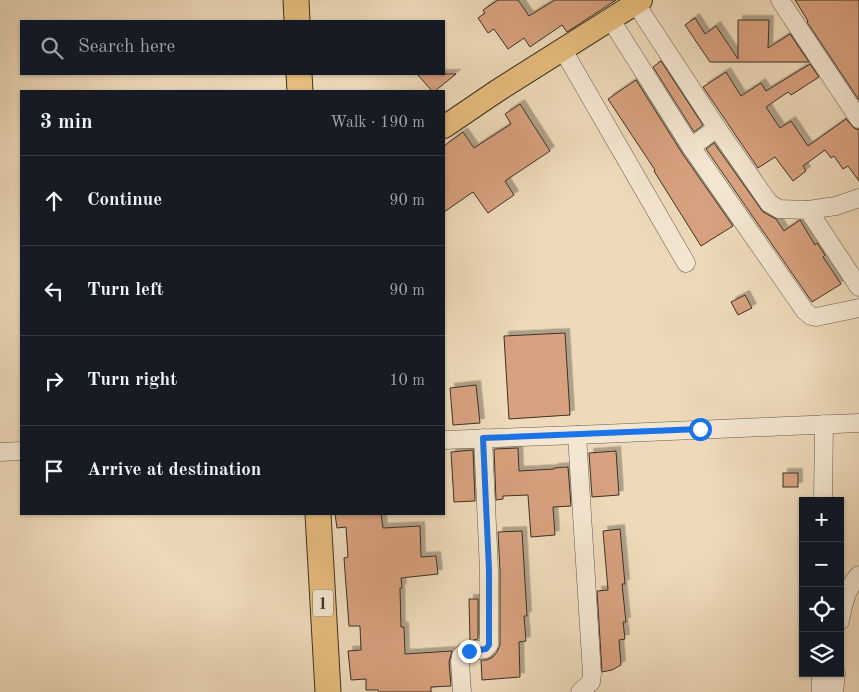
<!DOCTYPE html>
<html lang="en">
<head>
<meta charset="utf-8">
<style>
  :root { --surface:#171b24; --page:#242831; --text:#f1f3f6; --muted:#9ea1a6; --line:#363941 }
  body { margin:0; font-family:"Old Standard TT",serif; background:var(--page); color:var(--text) }
  .controls { position:absolute; right:15px; bottom:15px; display:grid; overflow:hidden; border-radius:0px; box-shadow:0 1px 4px #0004 }
  .controls button { width:45px; height:45px; display:grid; place-items:center; padding:0; border:0; border-bottom:1px solid var(--line); background:var(--surface); color:var(--text); font:25px sans-serif }
  .stop { position:absolute; width:15px; height:15px; margin:-11px; border:4px solid #1a73e8; border-radius:50%; background:#fff }
  .stop.end { background:#1a73e8; border-color:#fff; box-shadow:0 1px 5px #0008 }
  .list { margin:0; padding:0; list-style:none }
  h2 { display:flex; justify-content:space-between; align-items:center; height:65px; margin:0; padding:0 20px; font-size:21px }
  h2 small { font-size:16px; font-weight:400; color:var(--muted) }
  .list li { display:grid; grid-template-columns:32px 1fr auto; gap:15px; align-items:center; box-sizing:border-box; height:90px; padding:0 20px; border-top:1px solid var(--line) }
  .list b { display:block; font-size:19px; white-space:nowrap }
  .list em { font-size:16px; font-style:normal; color:var(--muted) }
  .icon { flex:none; width:28px; height:28px; fill:none; stroke:currentColor; stroke-width:2; stroke-linecap:round; stroke-linejoin:round }
  .map { position:relative; flex:none; width:859px; height:692px; overflow:hidden }
  .search { position:absolute; background:var(--surface); box-shadow:0 1px 4px #0004; left:20px; top:20px; width:425px; height:55px; display:flex; align-items:center; gap:12px; box-sizing:border-box; padding:0 18px; border-radius:0px; color:var(--muted); font-size:19px }
  .panel { position:absolute; background:var(--surface); box-shadow:0 1px 4px #0004; left:20px; top:90px; width:425px; height:425px; border-radius:0px }
  .map>svg:first-child { display:block }
</style>
</head>
<body>
<div class="map">
<svg width="859" height="692" viewBox="0 0 859 692">
  <defs>
    <filter id="shadow"><feDropShadow dx="4.5" dy="-4.5" stdDeviation="0" flood-color="#0004"/></filter>
  </defs>
  <rect width="100%" height="100%" fill="#eedaba"/>
  <filter id="stains"><feTurbulence type="fractalNoise" baseFrequency=".004" numOctaves="4"/><feColorMatrix values="0 0 0 0 .2 0 0 0 0 .09 0 0 0 0 .02 0 0 0 .5 -.17"/></filter>
  <radialGradient id="worn" r=".72"><stop offset=".6" stop-color="#630" stop-opacity="0"/><stop offset="1" stop-color="#630" stop-opacity=".3"/></radialGradient>
  <g fill="#d8a17f" stroke="#393125" filter="url(#shadow)">
    <path d="M498,0h20l11,16 26,-16h61l-49,32 -5,-7 -32,22 -6,-9 -16,11 -14,-20 -6,4 -10,-15 7,-5 -2,-3z"/>
    <path d="M795,0h64v100l-52,-78 1,-1z"/>
    <path d="M695,18l10,16 11,-8 22,33v-39h31l-1,28 22,-14 19,28h-99l-25,-37z"/>
    <path d="M661,61l42,64 -9,7 -41,-65z"/>
    <path d="M810,64l9,13 -28,18 -3,-3 -22,15 14,21 11,-7 17,25 38,-27 8,9 5,2v51l-11,-15 -5,3 -9,-13 -3,2 -6,-8 -22,16 3,5 -13,10 -18,-24 -17,11 -55,-81 23,-15 15,24 20,-13 5,8z"/>
    <path d="M417,74h39l-21,17h-3z"/>
    <path d="M636,80l46,73 51,73 -32,20 -47,-75 1,-1 -47,-71z"/>
    <path d="M520,104l30,47 -45,30 9,14 -26,18 -15,-21 -29,20v-66l19,-14 11,16 37,-24 -6,-10z"/>
    <path d="M714,143l49,69 13,7 8,12 16,-11 15,25 2,-2 8,12 -2,2 18,27 -29,18 -106,-153z"/>
    <path d="M745,295l7,13 -14,7 -7,-13z"/>
    <path d="M565,333l5,82 -61,4 -5,-83z"/>
    <path d="M476,385l4,38 -27,2 -3,-37z"/>
    <path d="M518,448l1,23 35,-2v-1l14,-1 3,39 -18,1 2,28 -24,2 -3,-42 -25,1v3l-7,1 -2,-51z"/>
    <path d="M473,450l2,51 -21,1 -3,-50z"/>
    <path d="M616,451l3,44 -27,2 -3,-44z"/>
    <rect x="783" y="473" width="15" height="14"/>
    <path d="M335,514h46l2,14 37,-2 1,31 15,-1 2,18 -37,4 1,10h-2l1,39h3l1,27 47,-3 -3,11 2,24 -20,1v5h-52l-1,-2h-12v-11l-15,1 -3,-29 13,-1 -1,-24h-11l-5,-68 4,-1 -2,-30 -9,1z"/>
    <path d="M620,529l5,55h-3l4,38h-3l2,17 -6,1 2,25 -9,5 -10,2 -5,-81 11,-1 -5,-59z"/>
    <path d="M522,531l5,85h-3l2,25 -7,1 1,35 -38,3 -1,-20h6l6,-3 4,-5 3,-7v-75l-2,-38z"/>
    <path d="M469,599h9v40l-8,2z"/>
  </g>
  <g fill="none" stroke-linecap="round" stroke-linejoin="round">
    <defs>
      <g id="minor">
        <path d="M780,0l79,119"/>
        <path d="M636,4l81,124 52,75 10,6 29,1 51,77"/>
        <path d="M611,20l80,127 114,164 6,5 5,1 43,-9"/>
        <path d="M563,50l123,213"/>
        <path d="M691,147l26,-19"/>
        <path d="M808,210l28,-4 23,-8"/>
        <path d="M577,435l15,239 -1,8 -11,10"/>
        <path d="M444,440l133,-5 282,-12"/>
        <path d="M0,452l21,-1"/>
        <path d="M823,501l1,-77"/>
        <path d="M840,621c3,-17 7,-34 19,-46"/>
        <path d="M821,673v19"/>
        <path d="M462,692l-2,-30 1,-6 4,-4 20,-3 4,-4v-75l-6,-132"/>
        <path d="M834,692l2,-19"/>
      </g>
      <path id="major" d="M444,127l53,-36 144,-91"/>
      <g id="highway">
        <path d="M296,0l1,21"/>
        <path d="M299,74l1,17"/>
        <path d="M318,514l10,178"/>
      </g>
    </defs>
    <use href="#minor" stroke="#665b4a" stroke-width="19"/>
    <use href="#major" stroke="#393125" stroke-width="24"/>
    <use href="#highway" stroke="#393125" stroke-width="27"/>
    <use href="#minor" stroke="#f4e7d2" stroke-width="18"/>
    <use href="#major" stroke="#e7bd7d" stroke-width="22"/>
    <use href="#highway" stroke="#e7bd7d" stroke-width="25"/>
  </g>
  <g fill="none" stroke-linecap="round" stroke-linejoin="round">
    <path stroke="#1a73e8" stroke-width="6" d="M469,651l17,-2 3,-4v-75l-6,-132 217,-9"/>
  </g>
  <g text-anchor="middle" stroke-width="4.5" stroke-linejoin="round" paint-order="stroke">
    <rect fill="#f4e7d2" stroke="#716859" stroke-width="1" x="313" y="589.5" width="20" height="27" rx="4"/>
    <g font-size="16" font-weight="bold" fill="#393125">
      <text x="323" y="609">1</text>
    </g>
  </g>
  <rect width="100%" height="100%" filter="url(#stains)"/>
  <rect width="100%" height="100%" fill="url(#worn)"/>
</svg>
<div class="controls">
<button>+</button>
<button>−</button>
<button><svg class="icon" aria-label="locate" viewBox="0 0 24 24"><circle cx="12" cy="12" r="6"/><path d="M12 2v4M12 18v4M2 12h4M18 12h4"/></svg></button>
<button><svg class="icon" aria-label="layers" viewBox="0 0 24 24"><path d="M12 4l9 5-9 5-9-5zM3 14l9 5 9-5"/></svg></button>
</div>
<div class="stop" style="left:700px;top:429px"></div>
<div class="stop end" style="left:469px;top:651px"></div>
<div class="search"><svg class="icon" aria-label="search" viewBox="0 0 24 24"><circle cx="10" cy="10" r="6"/><path d="M15 15l6 6"/></svg>Search here</div>
<section class="panel">
<h2>3 min<small>Walk · 190 m</small></h2>
<ul class="list">
<li><svg class="icon" aria-label="ahead" viewBox="0 0 24 24"><path d="M12 20V5M6 11l6-6 6 6"/></svg><div><b>Continue</b></div><em>90 m</em></li>
<li><svg class="icon" aria-label="left" viewBox="0 0 24 24"><path d="M17 20v-9H6M10 6l-5 5 5 5"/></svg><div><b>Turn left</b></div><em>90 m</em></li>
<li><svg class="icon" aria-label="right" viewBox="0 0 24 24"><path d="M7 20v-9h11M14 6l5 5-5 5"/></svg><div><b>Turn right</b></div><em>10 m</em></li>
<li><svg class="icon" aria-label="arrive" viewBox="0 0 24 24"><path d="M6 21V4h12l-3 4 3 4H6"/></svg><div><b>Arrive at destination</b></div></li>
</ul>
</section>
</div>
</body>
</html>
